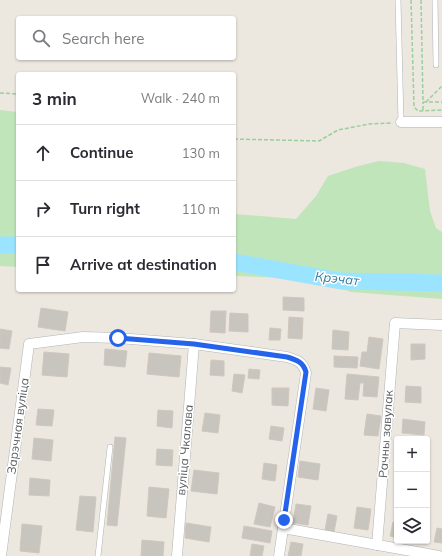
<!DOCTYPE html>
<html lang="en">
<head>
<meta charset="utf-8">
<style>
  :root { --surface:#fff; --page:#f7f7f7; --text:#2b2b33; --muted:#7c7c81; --line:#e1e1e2 }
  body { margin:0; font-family:Mulish,sans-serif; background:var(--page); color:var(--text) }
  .controls { position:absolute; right:12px; bottom:12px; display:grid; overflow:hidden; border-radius:4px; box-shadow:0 1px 3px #0004 }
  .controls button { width:36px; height:36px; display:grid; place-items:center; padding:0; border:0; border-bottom:1px solid var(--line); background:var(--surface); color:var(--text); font:20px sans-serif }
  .stop { position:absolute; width:12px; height:12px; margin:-9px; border:3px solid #2563eb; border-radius:50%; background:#fff }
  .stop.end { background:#2563eb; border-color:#fff; box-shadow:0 1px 4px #0008 }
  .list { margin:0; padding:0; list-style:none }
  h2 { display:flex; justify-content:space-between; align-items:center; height:52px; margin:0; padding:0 16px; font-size:17px }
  h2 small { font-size:13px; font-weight:400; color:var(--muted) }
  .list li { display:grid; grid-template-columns:26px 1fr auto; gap:12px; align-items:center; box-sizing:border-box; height:56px; padding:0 16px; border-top:1px solid var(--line) }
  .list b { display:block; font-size:15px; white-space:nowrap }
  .list em { font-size:13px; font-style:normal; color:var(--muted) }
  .icon { flex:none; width:22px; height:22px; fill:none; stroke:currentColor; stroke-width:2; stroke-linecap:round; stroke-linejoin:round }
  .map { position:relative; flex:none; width:442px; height:556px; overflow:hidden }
  .search { position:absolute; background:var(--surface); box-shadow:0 1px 3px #0004; left:16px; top:16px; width:220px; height:44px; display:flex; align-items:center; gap:10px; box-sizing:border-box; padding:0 14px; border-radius:4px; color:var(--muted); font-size:15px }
  .panel { position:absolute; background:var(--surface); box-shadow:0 1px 3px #0004; left:16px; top:72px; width:220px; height:220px; border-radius:4px }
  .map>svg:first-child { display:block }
</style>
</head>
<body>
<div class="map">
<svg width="442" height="556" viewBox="0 0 442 556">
  <rect width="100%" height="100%" fill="#ece7df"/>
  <g fill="#c1e5ba">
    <path d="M0,110l18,2v155l-18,-1z"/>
    <path d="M379,161l25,2 21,6 5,42 6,17 6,4v67l-91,-7 -36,-13 -81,-3v-62l62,5 20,-23 12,-20 27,-9z"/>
  </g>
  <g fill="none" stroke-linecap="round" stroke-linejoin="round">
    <g stroke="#9be4ff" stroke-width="17">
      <path d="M0,245h18"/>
      <path d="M234,262l107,19 101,2"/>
    </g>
  </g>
  <g fill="#c8c4be" stroke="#d0c7bd">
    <path d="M283,297l21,1v13l-21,-1z"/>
    <path d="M41,308l27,4 -3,19 -27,-4z"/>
    <path d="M211,311h15l-1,22 -15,-1z"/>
    <path d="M230,313l18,1v18l-19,-1z"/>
    <path d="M289,317l14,1 -1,21 -14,-1z"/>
    <path d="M270,328l11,1 -1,11h-11z"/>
    <path d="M0,329l12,2 -3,18 -9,-1z"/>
    <path d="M333,330l16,2 -1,18 -16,-1z"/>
    <path d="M369,337l14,2 -4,30 -19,-3 2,-14h5z"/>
    <path d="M411,344h14v15l-14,1z"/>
    <path d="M105,349l22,2 -2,16 -21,-2z"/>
    <path d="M44,352l25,2 -2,23 -25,-2z"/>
    <path d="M149,353l32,3 -2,21 -32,-3z"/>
    <path d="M334,356l24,1 -1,11 -23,-1z"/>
    <path d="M211,360l13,1v15l-14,-1z"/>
    <path d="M0,367l11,1 -3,17 -8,-2z"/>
    <path d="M249,369l11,1 -1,9 -11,-1z"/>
    <path d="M234,374l11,1 -3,18 -10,-2z"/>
    <path d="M347,374l32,3 -2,20 -14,-1 1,-13h-4l-2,17 -13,-1z"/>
    <path d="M406,386l15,1v16l-16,-1z"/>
    <path d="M272,388h17l-1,18 -16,-1z"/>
    <path d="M316,388l13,2 -3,21 -13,-2z"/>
    <path d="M38,409l16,1 -2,16 -16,-1z"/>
    <path d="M158,410l15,1 -1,17 -15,-2z"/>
    <path d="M205,413l15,2 -2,18 -16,-2z"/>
    <path d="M367,414l14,2 -3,20 -14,-1z"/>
    <path d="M403,419l22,3 -1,13 -22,-2z"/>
    <path d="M271,426l13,2 -2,13 -13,-2z"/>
    <path d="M115,437l11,1 -9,88 -10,-1z"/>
    <path d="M34,438l19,2 -2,21 -19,-2z"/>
    <path d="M157,449l16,1 -1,16 -16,-1z"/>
    <path d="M300,461l20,3 -2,16 -20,-3z"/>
    <path d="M264,463l13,2 -2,16 -13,-2z"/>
    <path d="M194,470l25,3 -2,21 -26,-3z"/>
    <path d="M30,478l20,2 -1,16 -20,-1z"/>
    <path d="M149,487l20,2 -3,29 -19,-2z"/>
    <path d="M80,496l16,1 -3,35 -17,-2z"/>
    <path d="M259,503l16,4 -5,20 -16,-3z"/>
    <path d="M296,504l15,2 -3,19 -15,-2z"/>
    <path d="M357,507l14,2 -3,21 -14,-2z"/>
    <path d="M328,514l9,2 -3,16 -9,-2z"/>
    <path d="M393,522l4,1v15l-7,-2z"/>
    <path d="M186,523l25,4 -2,15 -24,-4z"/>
    <path d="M22,524l20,2 -3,27 -19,-2z"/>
    <path d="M244,526l28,5 -2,12 -28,-5z"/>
    <path d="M437,528l5,1v14l-8,-1z"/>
    <path d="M142,540l22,2 -1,14h-22z"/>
    <path d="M291,542l12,2 -2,12h-13z"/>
    <path d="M252,544l12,2 -2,10h-12z"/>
  </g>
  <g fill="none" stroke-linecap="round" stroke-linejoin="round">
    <defs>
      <g id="lane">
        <path d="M398,0l3,122"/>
        <path d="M435,0l1,65"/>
        <path d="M98,556l12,-109"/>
      </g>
      <g id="street">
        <path d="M401,122h41"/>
        <path d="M283,528l156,28"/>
        <path d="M377,545l18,-222 47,2"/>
        <path d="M1,556l28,-212 54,-7 35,1 76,6 93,13c10,3 16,5 19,16l-27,183"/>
        <path d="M177,556l17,-212"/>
      </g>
    </defs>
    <use href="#lane" stroke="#b0b4b7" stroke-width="6"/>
    <use href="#street" stroke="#b0b4b7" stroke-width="11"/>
    <g stroke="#99d09e" stroke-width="1.5" stroke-dasharray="4 2" stroke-linecap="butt">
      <path d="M411,0l3,107 4,4 24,-1"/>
      <path d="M421,0l2,102h19"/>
      <path d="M0,93l18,1"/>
      <path d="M426,102l16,-16"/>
      <path d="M423,110v-8"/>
      <path d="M234,139l85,2 19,-11 31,-6 22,-1"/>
    </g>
    <use href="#lane" stroke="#fff" stroke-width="5"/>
    <use href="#street" stroke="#fff" stroke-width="10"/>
  </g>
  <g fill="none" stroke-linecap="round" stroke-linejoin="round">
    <path stroke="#2563eb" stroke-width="5" d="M118,338l76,6 93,13c10,3 16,5 19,15l-22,148"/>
  </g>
  <g text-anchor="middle" stroke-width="3" stroke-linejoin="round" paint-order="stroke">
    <g font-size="12" fill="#585d60" stroke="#fff">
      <text transform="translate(18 426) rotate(-82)" y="4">Зарэчная вуліца</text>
      <text transform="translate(386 434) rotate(-86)" y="4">Рачны завулак</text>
      <text transform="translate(185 450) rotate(-85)" y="4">вуліца Чкалава</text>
    </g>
    <g font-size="13" font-style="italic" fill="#337ba0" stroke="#fff">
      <text transform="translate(337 278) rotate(6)" y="5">Крэчат</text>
    </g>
  </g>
</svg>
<div class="controls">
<button>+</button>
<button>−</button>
<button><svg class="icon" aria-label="layers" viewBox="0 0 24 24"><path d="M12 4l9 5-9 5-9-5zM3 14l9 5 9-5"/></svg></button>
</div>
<div class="stop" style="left:118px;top:338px"></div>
<div class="stop end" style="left:284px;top:520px"></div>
<div class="search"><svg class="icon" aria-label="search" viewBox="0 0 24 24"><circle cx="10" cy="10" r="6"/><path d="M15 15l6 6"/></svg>Search here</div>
<section class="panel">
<h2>3 min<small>Walk · 240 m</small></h2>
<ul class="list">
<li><svg class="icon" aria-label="ahead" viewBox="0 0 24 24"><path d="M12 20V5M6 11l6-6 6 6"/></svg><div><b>Continue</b></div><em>130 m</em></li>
<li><svg class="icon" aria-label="right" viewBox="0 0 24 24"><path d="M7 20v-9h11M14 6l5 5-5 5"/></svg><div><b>Turn right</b></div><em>110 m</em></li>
<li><svg class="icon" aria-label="arrive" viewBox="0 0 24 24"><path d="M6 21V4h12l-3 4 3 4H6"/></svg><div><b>Arrive at destination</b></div></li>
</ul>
</section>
</div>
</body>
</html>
